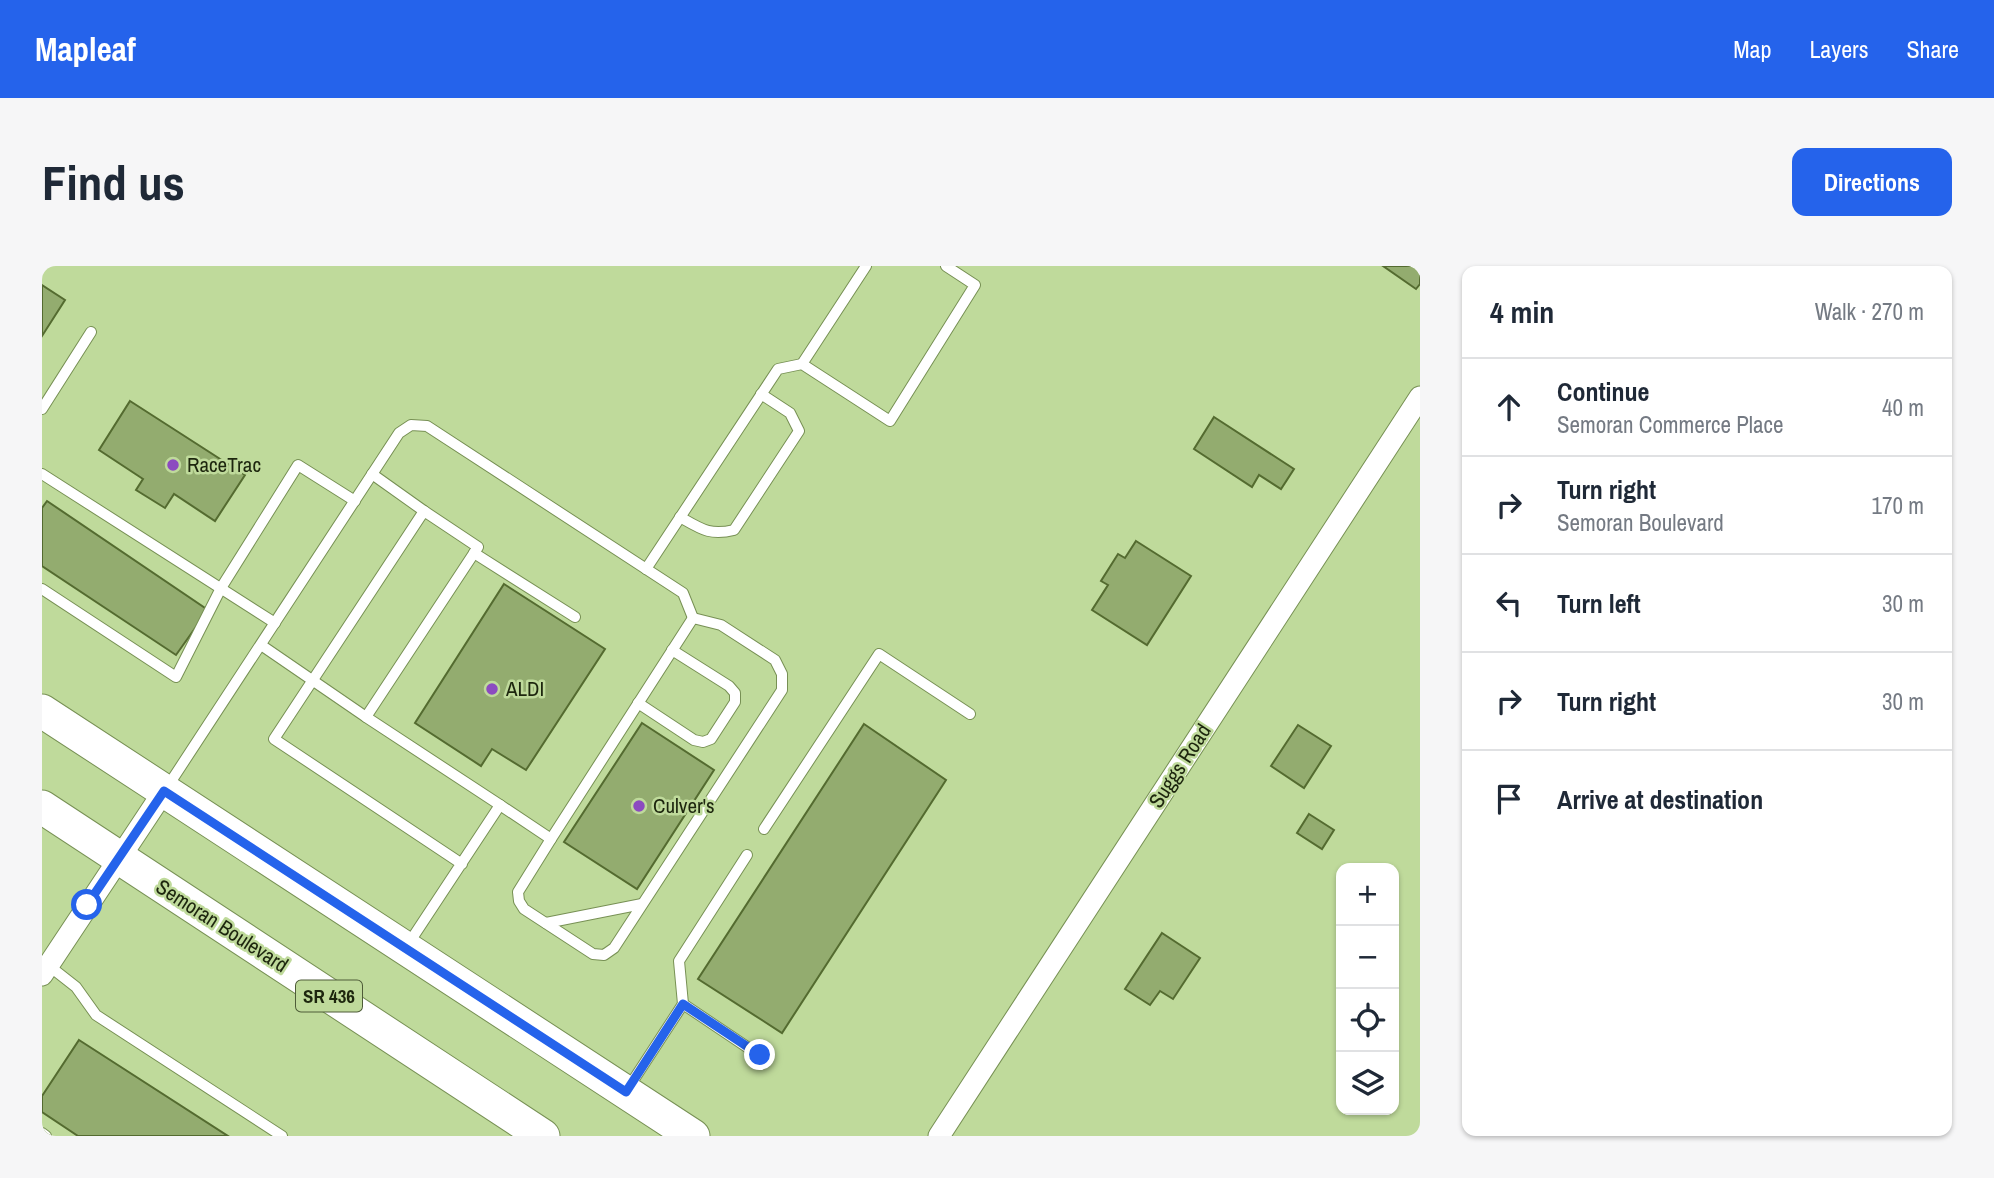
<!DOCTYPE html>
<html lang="en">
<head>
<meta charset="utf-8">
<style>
  :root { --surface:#fff; --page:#f6f6f7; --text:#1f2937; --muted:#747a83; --line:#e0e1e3; --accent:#2563eb }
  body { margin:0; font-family:"Archivo Narrow",sans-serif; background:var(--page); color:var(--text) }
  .controls { position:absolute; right:21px; bottom:21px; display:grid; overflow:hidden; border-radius:14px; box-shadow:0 2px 5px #0004 }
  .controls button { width:63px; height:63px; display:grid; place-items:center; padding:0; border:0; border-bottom:2px solid var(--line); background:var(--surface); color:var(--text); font:35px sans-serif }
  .stop { position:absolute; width:21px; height:21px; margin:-16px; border:5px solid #2563eb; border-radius:50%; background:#fff }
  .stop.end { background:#2563eb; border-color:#fff; box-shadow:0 2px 7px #0008 }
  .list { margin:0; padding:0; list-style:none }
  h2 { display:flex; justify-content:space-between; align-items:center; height:91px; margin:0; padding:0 28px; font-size:30px }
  h2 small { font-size:23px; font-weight:400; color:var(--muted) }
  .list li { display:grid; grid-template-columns:46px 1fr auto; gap:21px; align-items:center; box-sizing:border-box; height:98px; padding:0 28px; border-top:2px solid var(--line) }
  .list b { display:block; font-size:26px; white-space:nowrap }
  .list p { margin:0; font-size:23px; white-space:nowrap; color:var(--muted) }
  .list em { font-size:23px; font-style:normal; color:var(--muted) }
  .icon { flex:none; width:38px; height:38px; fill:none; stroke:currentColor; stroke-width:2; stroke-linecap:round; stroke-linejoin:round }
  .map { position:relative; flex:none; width:1378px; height:870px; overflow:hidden; border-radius:14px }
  header { display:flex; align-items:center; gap:42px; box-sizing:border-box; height:98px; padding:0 35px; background:var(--accent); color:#fff }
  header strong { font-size:33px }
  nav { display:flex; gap:38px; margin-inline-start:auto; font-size:24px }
  .intro { display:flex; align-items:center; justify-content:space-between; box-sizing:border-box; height:168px; padding:0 42px }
  h1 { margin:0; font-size:49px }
  .button { padding:18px 32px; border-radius:14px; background:var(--accent); color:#fff; font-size:24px; font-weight:700 }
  main { display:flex; gap:42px; padding:0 42px }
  aside { flex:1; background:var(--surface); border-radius:14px; box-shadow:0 2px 5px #0004 }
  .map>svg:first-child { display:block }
</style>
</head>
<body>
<header>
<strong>Mapleaf</strong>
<nav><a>Map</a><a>Layers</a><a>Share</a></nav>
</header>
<div class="intro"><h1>Find us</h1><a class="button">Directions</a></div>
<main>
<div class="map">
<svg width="1378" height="870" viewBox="0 0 1378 870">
  <rect width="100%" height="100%" fill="#bfda9b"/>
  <g fill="#93ac6f" stroke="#546b30" stroke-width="2">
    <path d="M1341,0h37v18l-4,5z"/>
    <path d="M0,19l23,15 -23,36z"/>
    <path d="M88,135l115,74 -30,46 -41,-27 -9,14 -29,-18 7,-11 -44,-29z"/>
    <path d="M1172,151l80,52 -13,20 -22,-14 -7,12 -58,-38z"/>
    <path d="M5,235l161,109 -32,45 -134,-89v-58z"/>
    <path d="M1094,275l55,35 -44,69 -55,-35 16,-25 -7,-4 17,-27 7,4z"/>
    <path d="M462,318l101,65 -79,121 -34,-21 -11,17 -66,-43z"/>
    <path d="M600,457l72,47 -77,119 -73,-47z"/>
    <path d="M822,458l82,56 -164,253 -84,-54z"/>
    <path d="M1256,459l33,21 -27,42 -33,-22z"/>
    <path d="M1267,548l25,16 -12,19 -25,-16z"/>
    <path d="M1120,667l38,25 -27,41 -13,-8 -10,14 -25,-16z"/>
    <path d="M37,774l149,96h-150l-36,-24v-16z"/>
  </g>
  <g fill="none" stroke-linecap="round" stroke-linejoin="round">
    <defs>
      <g id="service">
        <path d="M760,98l64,-98"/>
        <path d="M0,143l49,-77"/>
        <path d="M0,208l233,149"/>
        <path d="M330,208l52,37"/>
        <path d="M638,251c21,12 30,19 54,13l65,-99 -9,-18 -29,-19"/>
        <path d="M432,287l101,64"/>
        <path d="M604,303l132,-200 24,-5 88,57 85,-136 -29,-19"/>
        <path d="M0,323l134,88 45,-89 77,-123 57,36"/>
        <path d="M219,379l105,72"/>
        <path d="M596,437l56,37 9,2 8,-3 24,-37v-9l-6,-7 -57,-36"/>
        <path d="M124,523l233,-356 12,-8 16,1 256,167 10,25"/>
        <path d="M458,539l51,34 -33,53 1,9 5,8 69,45 11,1 10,-7 168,-258v-16l-7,-14 -54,-35 -28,-7"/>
        <path d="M722,563l115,-175 91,60"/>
        <path d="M509,573l142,-221"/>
        <path d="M504,657l96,-19"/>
        <path d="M365,680l93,-141 -134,-88 112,-170 -54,-36 -150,228 188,125"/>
        <path d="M6,699l28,22 20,28 186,121"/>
        <path d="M641,738l-4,-43 68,-106"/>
        <path d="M585,824l56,-86 76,51"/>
        <path d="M0,867l4,3"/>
      </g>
      <g id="minor">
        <path d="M0,709l122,-184"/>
        <path d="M897,870l481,-739"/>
      </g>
      <g id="primary">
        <path d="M0,445l651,425"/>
        <path d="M0,541l501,329"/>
      </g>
    </defs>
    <use href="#service" stroke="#779054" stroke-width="12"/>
    <use href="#minor" stroke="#779054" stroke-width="23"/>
    <use href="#primary" stroke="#779054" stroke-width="35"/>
    <use href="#service" stroke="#fff" stroke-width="10"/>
    <use href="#minor" stroke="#fff" stroke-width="21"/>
    <use href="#primary" stroke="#fff" stroke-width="33"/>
  </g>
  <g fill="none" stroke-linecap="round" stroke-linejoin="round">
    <path stroke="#2563eb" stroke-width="9" d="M45,639l77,-114 462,301 57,-88 77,51"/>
  </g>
  <g fill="#8c4bc0" stroke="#bfda9b" stroke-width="2.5">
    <circle cx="131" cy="199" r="7"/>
    <circle cx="450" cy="423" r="7"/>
    <circle cx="597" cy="540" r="7"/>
  </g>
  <g text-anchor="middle" stroke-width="5" stroke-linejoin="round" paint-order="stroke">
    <rect fill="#bfda9b" stroke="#4e5c38" stroke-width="2" x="254" y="714.5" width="66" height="31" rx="5"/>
    <g font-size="19" font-weight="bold" fill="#1d260e">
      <text x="287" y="737">SR 436</text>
    </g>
    <g font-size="21" fill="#1d260e" stroke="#bfda9b" text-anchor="start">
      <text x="145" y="206">RaceTrac</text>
      <text x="464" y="430">ALDI</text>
      <text x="611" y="547">Culver's</text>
    </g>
    <g font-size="21" fill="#1d260e" stroke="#bfda9b">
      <text transform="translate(1138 500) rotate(-57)" y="7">Suggs Road</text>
      <text transform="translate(180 660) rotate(33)" y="7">Semoran Boulevard</text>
    </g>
  </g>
</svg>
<div class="controls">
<button>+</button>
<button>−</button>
<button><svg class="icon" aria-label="locate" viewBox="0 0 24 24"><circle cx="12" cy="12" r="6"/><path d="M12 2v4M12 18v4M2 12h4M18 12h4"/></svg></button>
<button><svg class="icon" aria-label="layers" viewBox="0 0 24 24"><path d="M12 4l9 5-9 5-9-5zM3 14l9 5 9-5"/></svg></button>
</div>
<div class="stop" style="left:45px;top:639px"></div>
<div class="stop end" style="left:718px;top:789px"></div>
</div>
<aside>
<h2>4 min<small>Walk · 270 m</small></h2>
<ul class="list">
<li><svg class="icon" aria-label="ahead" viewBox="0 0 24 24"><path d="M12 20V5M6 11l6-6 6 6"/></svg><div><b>Continue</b><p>Semoran Commerce Place</p></div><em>40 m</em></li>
<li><svg class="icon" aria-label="right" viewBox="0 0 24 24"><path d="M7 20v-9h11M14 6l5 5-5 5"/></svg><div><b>Turn right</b><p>Semoran Boulevard</p></div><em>170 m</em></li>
<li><svg class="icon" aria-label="left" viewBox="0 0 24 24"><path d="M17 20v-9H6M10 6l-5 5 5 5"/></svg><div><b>Turn left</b></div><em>30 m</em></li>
<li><svg class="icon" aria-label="right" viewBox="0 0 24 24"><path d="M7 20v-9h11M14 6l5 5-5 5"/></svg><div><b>Turn right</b></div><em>30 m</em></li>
<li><svg class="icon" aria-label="arrive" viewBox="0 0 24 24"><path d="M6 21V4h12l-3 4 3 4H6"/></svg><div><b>Arrive at destination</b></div></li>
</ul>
</aside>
</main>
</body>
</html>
